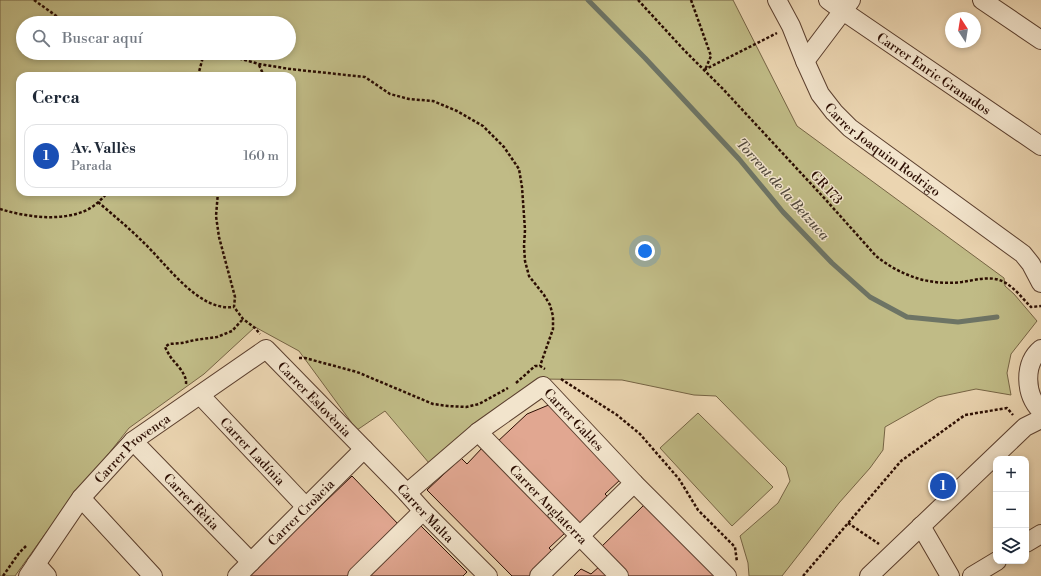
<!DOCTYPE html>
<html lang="es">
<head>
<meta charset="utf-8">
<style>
  :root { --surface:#fff; --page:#f2f2f3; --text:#1f2937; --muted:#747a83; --line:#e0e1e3; --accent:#0b8043 }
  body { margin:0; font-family:"Libre Bodoni",serif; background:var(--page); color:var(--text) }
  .controls { position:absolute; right:12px; bottom:12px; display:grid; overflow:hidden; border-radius:8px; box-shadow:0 2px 6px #0003 }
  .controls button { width:36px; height:36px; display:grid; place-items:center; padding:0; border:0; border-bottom:1px solid var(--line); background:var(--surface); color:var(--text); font:20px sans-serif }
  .compass { position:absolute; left:945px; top:12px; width:36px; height:36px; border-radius:50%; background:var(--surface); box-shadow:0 2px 6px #0003; rotate:348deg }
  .you { position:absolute; left:645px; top:251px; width:14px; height:14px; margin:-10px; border:3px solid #fff; border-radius:50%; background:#1a73e8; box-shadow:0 0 0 6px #1a73e833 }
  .badge { display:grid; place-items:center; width:26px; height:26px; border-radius:50%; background:var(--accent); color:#fff; font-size:13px; font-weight:700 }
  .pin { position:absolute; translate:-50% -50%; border:2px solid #fff; box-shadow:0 1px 4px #0006 }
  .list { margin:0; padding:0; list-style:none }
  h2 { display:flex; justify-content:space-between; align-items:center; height:52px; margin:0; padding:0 16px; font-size:17px }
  h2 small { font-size:13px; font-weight:400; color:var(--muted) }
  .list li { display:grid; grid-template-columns:26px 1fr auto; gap:12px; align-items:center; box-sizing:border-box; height:64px; margin:0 8px 8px; padding:0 8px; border:1px solid var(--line); border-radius:12px }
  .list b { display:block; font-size:15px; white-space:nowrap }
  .list p { margin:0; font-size:13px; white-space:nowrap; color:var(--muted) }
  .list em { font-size:13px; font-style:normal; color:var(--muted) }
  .icon { flex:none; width:22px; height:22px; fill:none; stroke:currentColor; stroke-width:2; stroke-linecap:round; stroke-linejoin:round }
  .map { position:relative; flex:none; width:1041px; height:576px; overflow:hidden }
  .search { position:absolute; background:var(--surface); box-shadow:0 2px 6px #0003; left:16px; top:16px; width:280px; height:44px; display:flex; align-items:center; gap:10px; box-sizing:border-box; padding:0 14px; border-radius:22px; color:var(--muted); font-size:15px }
  .panel { position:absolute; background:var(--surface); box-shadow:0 2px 6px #0003; left:16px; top:72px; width:280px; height:124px; border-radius:12px }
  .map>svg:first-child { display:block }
</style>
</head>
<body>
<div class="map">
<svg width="1041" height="576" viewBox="0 0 1041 576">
  <rect width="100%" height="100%" fill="#ebd5b1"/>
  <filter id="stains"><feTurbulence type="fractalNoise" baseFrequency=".005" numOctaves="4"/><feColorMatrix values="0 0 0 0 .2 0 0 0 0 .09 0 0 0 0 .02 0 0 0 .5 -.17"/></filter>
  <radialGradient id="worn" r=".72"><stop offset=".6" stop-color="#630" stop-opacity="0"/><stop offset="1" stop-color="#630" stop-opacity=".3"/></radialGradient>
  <g fill="#c0bb86" stroke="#766444" fill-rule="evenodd">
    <path d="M0,0h733l64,126 207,152 1,8 9,8 23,27 -26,33 -4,19 4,22 -35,-6 -38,8 -53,30 -2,23 -13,18 -31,35 -57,73h-33l-1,-13 -8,-27 38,-33 12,-22 -4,-14 -70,-71 -22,-1 -72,-15 -82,-1 -111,84 -44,-52 -28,19 -58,-79 -44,-24 -51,47 -75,54 -84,106 -30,42h-15zM23,23h266v30h-266zM20,76h272v116h-272z"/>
    <path d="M698,413l75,74 -41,39 -72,-78z"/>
  </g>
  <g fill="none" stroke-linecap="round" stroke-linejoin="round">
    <path stroke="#6d7465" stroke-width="5" d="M588,0l57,58 94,101 44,53 49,51 38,34 37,20 51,5 39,-5"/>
  </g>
  <g fill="#e1a791" stroke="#2b0d02">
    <path d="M551,404l71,74 -17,16 4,4 -31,29 -82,-84 31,-29z"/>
    <path d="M483,447l83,85 -17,16 5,5 -23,23h-19l-85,-86 34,-32 6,6z"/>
    <path d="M352,476l48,50 -52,50h-100z"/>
    <path d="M646,503l71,73h-95l-25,-25z"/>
    <path d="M418,523l49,49 -4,4h-99z"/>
    <path d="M600,566l10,10h-36l7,-7 10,5z"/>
  </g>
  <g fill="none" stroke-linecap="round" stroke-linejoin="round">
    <defs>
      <g id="street">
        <path id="s1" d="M777,0l14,26 14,35 15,33 14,18 16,16 173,126 8,10 10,19"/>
        <path id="s2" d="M828,0l15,11 198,135"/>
        <path d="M982,0l59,40"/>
        <path d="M805,61l46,-61"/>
        <path d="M1041,349c-18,15 -16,46 0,62"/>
        <path id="s3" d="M200,395l106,112"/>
        <path id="s4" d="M478,432l141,144"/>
        <path id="s5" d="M133,441l118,121"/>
        <path id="s6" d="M407,493l71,-61 65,-46 91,97 93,93"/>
        <path d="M81,498l72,78"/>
        <path d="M921,526l29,50"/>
        <path d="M1026,543l15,-9"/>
        <path d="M36,564l11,12"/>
        <path id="s7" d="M28,576l53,-78 52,-57 133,-92 141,144 16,18 65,65"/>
        <path id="s8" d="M237,576l127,-127"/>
        <path d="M357,576l66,-65"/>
        <path d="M539,576l95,-93"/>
        <path d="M869,576l156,-149 16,-8"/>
        <path d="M972,576l25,-15"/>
      </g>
    </defs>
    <use href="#street" stroke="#5b3f2e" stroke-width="20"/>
    <g stroke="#2b0d02" stroke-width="2.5" stroke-dasharray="3 2" stroke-linecap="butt">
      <path d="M34,0l28,20 7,3"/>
      <path d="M638,0l46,50 39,39 103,111 50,56c25,20 54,30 86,26 14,-2 29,-7 42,0 11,6 19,17 27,25l10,-1"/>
      <path d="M691,0l20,56 -6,14"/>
      <path d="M220,53l39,11 31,5 75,8 25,17 19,5 24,2 24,10 26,15 21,21 15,22 3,18 3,43 -1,16 1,15 4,15 15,19 6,10 3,11v13l-13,37"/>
      <path d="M259,65l5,11"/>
      <path d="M704,70l73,-37"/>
      <path d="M199,76v-4l5,-19"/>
      <path d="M218,192l-2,24 3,21 16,60 -1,10 9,12 12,9 5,6"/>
      <path d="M98,202c15,13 30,25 44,39 24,22 56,71 92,66"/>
      <path d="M0,209c26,8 61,13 87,1 8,-4 15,-11 21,-18"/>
      <path d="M299,358h6l52,14 76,32 15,2 18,1 13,-3 29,-16"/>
      <path d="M561,379l56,36 23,19 39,45 19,31 37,37 2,15"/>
      <path d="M516,383l19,-17h5l5,3"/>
      <path d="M186,384c1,-9 -8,-18 -14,-25 -3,-4 -5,-8 -7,-12l4,-3 13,-1 13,-3 22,-3 15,-6 11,-12"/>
      <path d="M848,523l31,21"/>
      <path d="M3,576l16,-23 7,-7"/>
      <path d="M803,576l98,-115 64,-46 42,-7 6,7"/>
    </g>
    <use href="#street" stroke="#f2e4cc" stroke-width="18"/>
  </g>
  <g text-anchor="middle" stroke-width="3" stroke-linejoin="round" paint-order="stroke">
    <g font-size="13" fill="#2b0d02" stroke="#f2e4cc">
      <text dy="5" stroke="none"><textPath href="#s2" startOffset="129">Carrer Enric Granados</textPath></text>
      <text dy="5" stroke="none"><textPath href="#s1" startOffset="188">Carrer Joaquim Rodrigo</textPath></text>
      <text transform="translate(827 187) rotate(47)" y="5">GR 173</text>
      <text dy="5" stroke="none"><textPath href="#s7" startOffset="403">Carrer Eslovènia</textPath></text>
      <text dy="5" stroke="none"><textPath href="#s6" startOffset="219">Carrer Gal·les</textPath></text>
      <text dy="5" stroke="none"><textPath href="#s7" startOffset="166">Carrer Provença</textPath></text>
      <text dy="5" stroke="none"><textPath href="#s3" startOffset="77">Carrer Ladínia</textPath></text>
      <text dy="5" stroke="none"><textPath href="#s5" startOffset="84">Carrer Rètia</textPath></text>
      <text dy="5" stroke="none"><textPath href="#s4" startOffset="101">Carrer Anglaterra</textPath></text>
      <text dy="5" stroke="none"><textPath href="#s8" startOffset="90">Carrer Croàcia</textPath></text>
      <text dy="5" stroke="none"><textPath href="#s7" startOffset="562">Carrer Malta</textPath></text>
    </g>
    <g font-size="14" font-style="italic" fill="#52493c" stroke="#f2e4cc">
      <text transform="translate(783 189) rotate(48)" y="5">Torrent de la Betzuca</text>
    </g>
  </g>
  <rect width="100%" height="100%" filter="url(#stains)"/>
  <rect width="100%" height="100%" fill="url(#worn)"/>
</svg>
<div class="controls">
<button>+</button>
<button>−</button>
<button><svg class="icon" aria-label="layers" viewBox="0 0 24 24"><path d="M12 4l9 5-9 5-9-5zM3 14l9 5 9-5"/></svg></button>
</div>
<svg class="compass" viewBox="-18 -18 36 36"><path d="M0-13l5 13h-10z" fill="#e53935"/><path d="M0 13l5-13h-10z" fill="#747a83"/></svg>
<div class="you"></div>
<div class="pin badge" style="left:943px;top:486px;background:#1a4fb4">1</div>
<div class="search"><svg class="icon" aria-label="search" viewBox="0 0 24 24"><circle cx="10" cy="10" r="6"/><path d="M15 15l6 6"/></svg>Buscar aquí</div>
<section class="panel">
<h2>Cerca<small></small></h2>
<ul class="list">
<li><span class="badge" style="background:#1a4fb4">1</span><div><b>Av. Vallès</b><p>Parada</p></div><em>160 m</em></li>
</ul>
</section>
</div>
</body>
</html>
